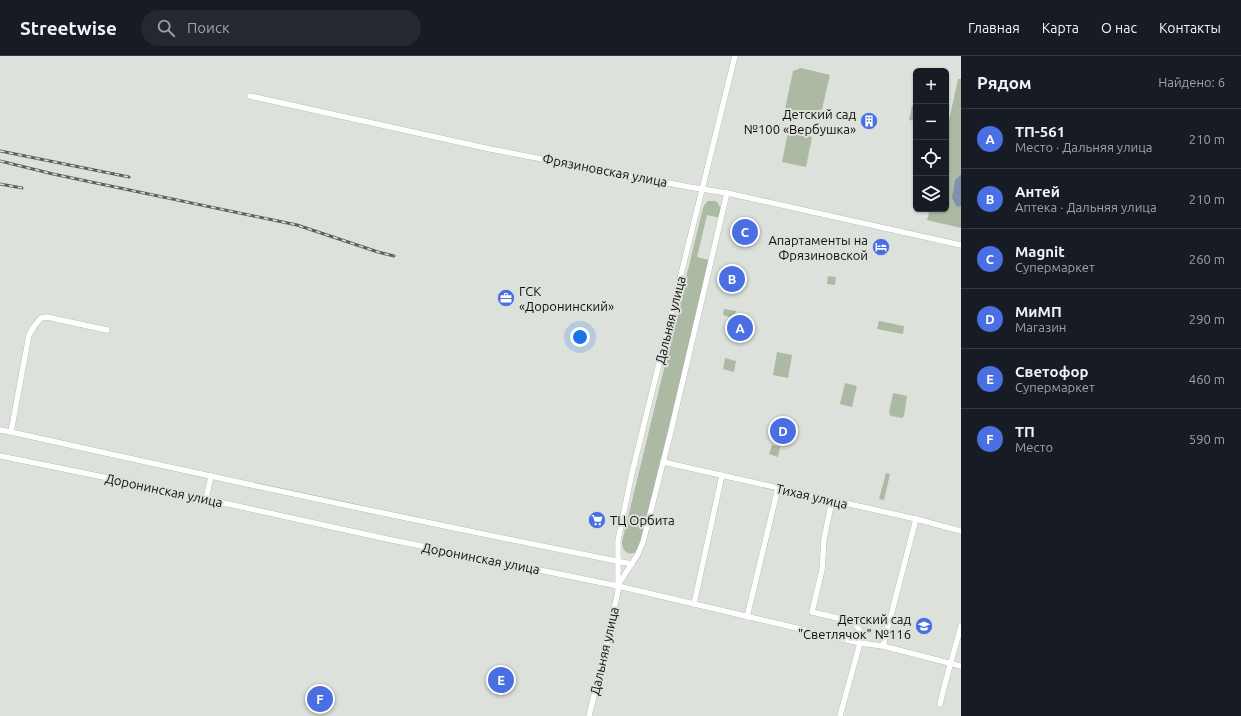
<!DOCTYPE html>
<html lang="ru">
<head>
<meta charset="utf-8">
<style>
  :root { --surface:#171b24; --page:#242831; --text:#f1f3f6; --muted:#9ea1a6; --line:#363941; --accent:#496fe2 }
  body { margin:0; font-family:Ubuntu,sans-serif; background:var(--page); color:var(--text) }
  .controls { position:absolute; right:12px; top:12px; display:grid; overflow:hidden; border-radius:6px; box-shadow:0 1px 3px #0004 }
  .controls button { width:36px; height:36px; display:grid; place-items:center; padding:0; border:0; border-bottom:1px solid var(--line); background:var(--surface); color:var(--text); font:20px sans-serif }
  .you { position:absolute; left:580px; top:281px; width:14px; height:14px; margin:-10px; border:3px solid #fff; border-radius:50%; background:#1a73e8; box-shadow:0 0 0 6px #1a73e833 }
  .badge { display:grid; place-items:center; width:26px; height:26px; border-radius:50%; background:var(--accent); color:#fff; font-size:13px; font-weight:700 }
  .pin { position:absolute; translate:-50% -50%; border:2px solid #fff; box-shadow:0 1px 4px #0006 }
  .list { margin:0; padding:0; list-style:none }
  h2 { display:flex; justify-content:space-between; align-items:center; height:52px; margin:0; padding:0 16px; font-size:17px }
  h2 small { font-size:13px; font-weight:400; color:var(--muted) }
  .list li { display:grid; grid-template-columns:26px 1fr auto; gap:12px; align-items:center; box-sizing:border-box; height:60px; padding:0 16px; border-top:1px solid var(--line) }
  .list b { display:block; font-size:15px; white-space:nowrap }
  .list p { margin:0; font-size:13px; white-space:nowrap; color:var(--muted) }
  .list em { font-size:13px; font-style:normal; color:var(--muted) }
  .icon { flex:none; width:22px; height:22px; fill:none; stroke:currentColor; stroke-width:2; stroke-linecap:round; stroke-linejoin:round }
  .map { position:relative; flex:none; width:961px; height:660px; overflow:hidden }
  header { display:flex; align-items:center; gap:24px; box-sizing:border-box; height:56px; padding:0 20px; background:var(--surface); border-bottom:1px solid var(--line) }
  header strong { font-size:19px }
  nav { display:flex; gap:22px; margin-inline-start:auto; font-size:14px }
  .search { width:280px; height:36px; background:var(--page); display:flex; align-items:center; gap:10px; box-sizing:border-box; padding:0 14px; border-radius:22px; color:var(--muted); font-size:15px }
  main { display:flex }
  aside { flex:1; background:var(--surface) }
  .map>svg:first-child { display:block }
</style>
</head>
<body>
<header>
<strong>Streetwise</strong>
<div class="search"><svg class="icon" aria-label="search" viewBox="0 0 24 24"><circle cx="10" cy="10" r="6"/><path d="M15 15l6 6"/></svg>Поиск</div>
<nav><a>Главная</a><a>Карта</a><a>О нас</a><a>Контакты</a></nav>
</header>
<main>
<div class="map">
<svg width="961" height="660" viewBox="0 0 961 660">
  <rect width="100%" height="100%" fill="#dde1db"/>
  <g fill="#acbaa4">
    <path d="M801,12l29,7 -8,34 -11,5 -26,-5 8,-38z"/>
    <path d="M958,23h3v149l-34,-8 3,-11h16v-75z"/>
    <path d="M912,50l4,1 -1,14 -6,-1z"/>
    <path d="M788,76l24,5 -6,30 -24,-5z"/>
    <path d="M708,145h7c7,4 5,10 5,17l-13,-3 -10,42 12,3 -69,287 -4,5c-8,4 -14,-1 -14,-10l81,-334 2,-4z"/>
    <path d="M785,182l8,2 -2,7 -8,-1z"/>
    <path d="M828,220l8,1 -1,8 -8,-1z"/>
    <path d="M724,253l12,2 -2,7 -11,-3z"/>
    <path d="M879,265l25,5 -1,8 -26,-5z"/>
    <path d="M777,296l15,3 -4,23 -15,-3z"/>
    <path d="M725,302l11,3 -2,11 -11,-3z"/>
    <path d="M845,327l12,3 -5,21 -12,-3z"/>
    <path d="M893,337l14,3 -3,20 -2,2 -11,-2 -2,-3z"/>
    <path d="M772,389l8,2 -2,10 -9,-3z"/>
    <path d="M886,417l4,1 -6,26 -5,-1z"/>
  </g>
  <path fill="#8290b0" d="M961,119v31l-4,1 -5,-9 3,-18z"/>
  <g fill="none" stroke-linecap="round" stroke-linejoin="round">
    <defs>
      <g id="minor">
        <path d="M250,40l240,53 199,38 38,6 234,52"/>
        <path d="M107,274l-60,-13 -6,1 -6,7 -6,10 -18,97c206,46 413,91 621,132"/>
        <path d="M0,374l11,2"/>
        <path d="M0,400l128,26 259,57 231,47 242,57 23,3 78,20"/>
        <path d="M663,406l253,57 45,12"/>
        <path d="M206,443l5,-23"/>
        <path d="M832,444l-8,39 -2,31 -10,42 43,10 5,10v11l-20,73"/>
        <path d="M618,529l20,-31 5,-12 28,-111 56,-238"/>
        <path d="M694,548l28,-129"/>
        <path d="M747,561l31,-129"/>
        <path d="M883,590l33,-127"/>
        <path d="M940,648c6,-26 14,-52 21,-78"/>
        <path d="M589,660l17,-69 12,-56v-51l14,-67 103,-417"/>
      </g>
    </defs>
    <use href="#minor" stroke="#a0a39e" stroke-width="6"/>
    <use href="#minor" stroke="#fff" stroke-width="5.5"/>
    <defs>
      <g id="rail">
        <path d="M0,95l129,26"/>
        <path d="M0,105l53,13 244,51 81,27 16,4"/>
        <path d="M0,128l22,4"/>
      </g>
    </defs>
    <use href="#rail" stroke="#5d5f5c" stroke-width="3"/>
    <use href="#rail" stroke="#dde1db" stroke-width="1.5" stroke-dasharray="4.5" stroke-linecap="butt"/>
  </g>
  <defs>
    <symbol id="building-disc" viewBox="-11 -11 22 22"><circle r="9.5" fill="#496fe2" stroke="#dde1db"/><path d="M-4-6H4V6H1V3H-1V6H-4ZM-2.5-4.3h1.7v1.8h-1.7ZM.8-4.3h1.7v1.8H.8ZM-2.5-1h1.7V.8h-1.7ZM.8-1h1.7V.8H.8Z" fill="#fff"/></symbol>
    <symbol id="hotel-disc" viewBox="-11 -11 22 22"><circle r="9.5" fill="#496fe2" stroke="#dde1db"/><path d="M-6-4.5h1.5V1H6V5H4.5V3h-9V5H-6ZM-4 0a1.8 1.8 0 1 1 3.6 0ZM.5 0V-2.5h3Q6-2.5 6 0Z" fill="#fff"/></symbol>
    <symbol id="office-disc" viewBox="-11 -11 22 22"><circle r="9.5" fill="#496fe2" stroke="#dde1db"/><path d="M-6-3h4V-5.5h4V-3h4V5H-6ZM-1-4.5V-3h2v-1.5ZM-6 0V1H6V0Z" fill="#fff"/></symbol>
    <symbol id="supermarket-disc" viewBox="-11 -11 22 22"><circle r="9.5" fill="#496fe2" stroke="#dde1db"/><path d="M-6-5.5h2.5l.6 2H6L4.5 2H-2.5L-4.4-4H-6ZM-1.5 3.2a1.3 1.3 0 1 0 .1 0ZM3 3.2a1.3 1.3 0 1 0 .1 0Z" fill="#fff"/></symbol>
    <symbol id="school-disc" viewBox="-11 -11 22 22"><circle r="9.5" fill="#496fe2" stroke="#dde1db"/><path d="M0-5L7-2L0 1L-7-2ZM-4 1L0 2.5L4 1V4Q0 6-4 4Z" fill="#fff"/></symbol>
  </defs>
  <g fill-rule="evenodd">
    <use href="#building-disc" x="859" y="55" width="20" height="20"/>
    <use href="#hotel-disc" x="871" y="181" width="20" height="20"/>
    <use href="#office-disc" x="496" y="232" width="20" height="20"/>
    <use href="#supermarket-disc" x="587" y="454" width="20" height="20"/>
    <use href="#school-disc" x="914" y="560" width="20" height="20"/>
  </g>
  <g text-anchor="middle" stroke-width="4" stroke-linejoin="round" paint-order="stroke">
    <g font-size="13" fill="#0e0f0d" stroke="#dde1db" text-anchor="end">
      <text x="856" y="63">Детский сад<tspan x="856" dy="15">№100 «Вербушка»</tspan></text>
      <text x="868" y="189">Апартаменты на<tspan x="868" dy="15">Фрязиновской</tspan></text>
      <text x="519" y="240" text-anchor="start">ГСК<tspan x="519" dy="15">«Доронинский»</tspan></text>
      <text x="610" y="469" text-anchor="start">ТЦ Орбита</text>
      <text x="911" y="568">Детский сад<tspan x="911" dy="15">"Светлячок" №116</tspan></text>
    </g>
    <g font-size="13" fill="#0e0f0d" stroke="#dde1db">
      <text transform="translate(605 114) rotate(11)" y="5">Фрязиновская улица</text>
      <text transform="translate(670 264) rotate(-76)" y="5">Дальняя улица</text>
      <text transform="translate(164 434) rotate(12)" y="5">Доронинская улица</text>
      <text transform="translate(812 440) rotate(13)" y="5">Тихая улица</text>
      <text transform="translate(481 502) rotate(11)" y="5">Доронинская улица</text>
      <text transform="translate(604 595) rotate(-77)" y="5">Дальняя улица</text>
    </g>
  </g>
</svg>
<div class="controls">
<button>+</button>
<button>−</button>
<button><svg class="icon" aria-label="locate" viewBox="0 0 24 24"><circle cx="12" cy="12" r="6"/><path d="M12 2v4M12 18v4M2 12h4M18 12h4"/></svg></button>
<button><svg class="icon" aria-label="layers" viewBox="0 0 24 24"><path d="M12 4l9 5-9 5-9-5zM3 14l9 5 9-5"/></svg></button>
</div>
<div class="you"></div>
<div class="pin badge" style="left:740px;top:272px">A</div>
<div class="pin badge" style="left:732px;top:223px">B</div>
<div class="pin badge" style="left:745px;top:176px">C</div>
<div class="pin badge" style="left:783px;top:375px">D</div>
<div class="pin badge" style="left:501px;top:624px">E</div>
<div class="pin badge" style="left:320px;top:643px">F</div>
</div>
<aside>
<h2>Рядом<small>Найдено: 6</small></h2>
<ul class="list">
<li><span class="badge">A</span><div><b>ТП-561</b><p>Место · Дальняя улица</p></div><em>210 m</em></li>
<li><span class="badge">B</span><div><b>Антей</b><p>Аптека · Дальняя улица</p></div><em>210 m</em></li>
<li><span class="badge">C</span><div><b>Magnit</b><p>Супермаркет</p></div><em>260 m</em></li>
<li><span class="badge">D</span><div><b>МиМП</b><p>Магазин</p></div><em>290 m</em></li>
<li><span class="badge">E</span><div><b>Светофор</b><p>Супермаркет</p></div><em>460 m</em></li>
<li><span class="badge">F</span><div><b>ТП</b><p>Место</p></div><em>590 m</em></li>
</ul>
</aside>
</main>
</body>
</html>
